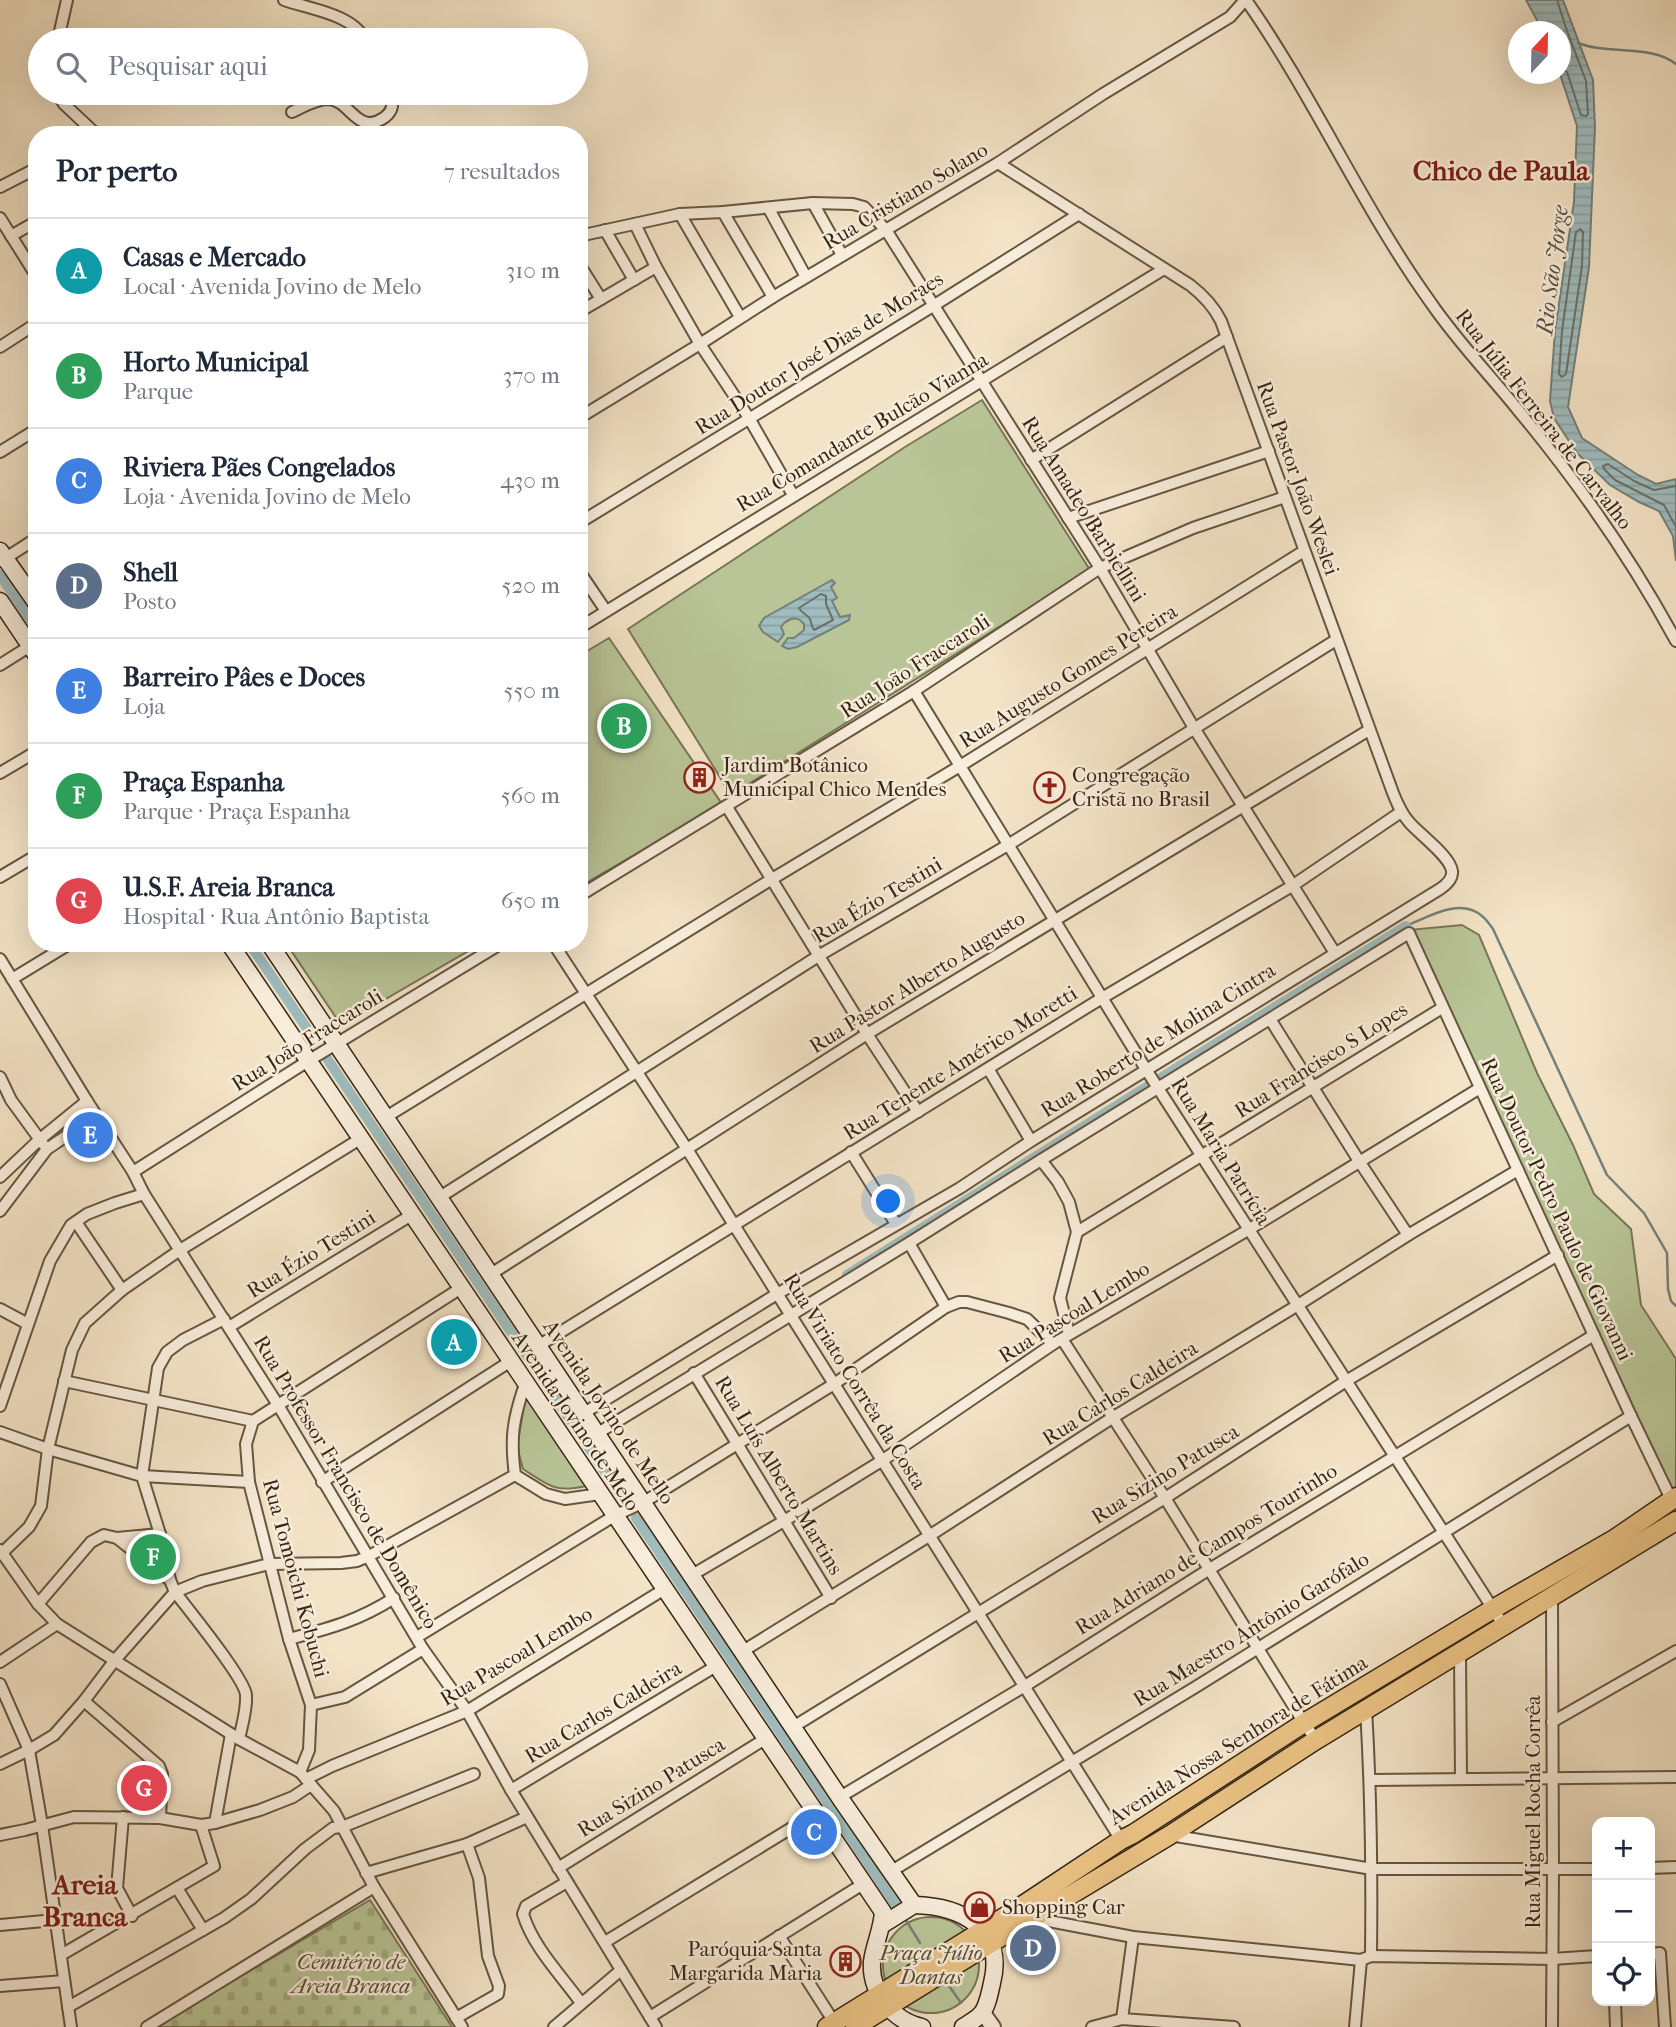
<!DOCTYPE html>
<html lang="pt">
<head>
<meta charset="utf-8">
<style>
  :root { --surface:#fff; --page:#f2f2f3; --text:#1f2937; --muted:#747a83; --line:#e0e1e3; --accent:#111827 }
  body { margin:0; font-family:"IM FELL French Canon",serif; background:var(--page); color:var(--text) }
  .controls { position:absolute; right:21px; bottom:21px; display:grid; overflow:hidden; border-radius:14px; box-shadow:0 7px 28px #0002 }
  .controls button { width:63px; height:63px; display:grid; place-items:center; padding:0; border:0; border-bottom:2px solid var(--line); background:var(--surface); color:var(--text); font:35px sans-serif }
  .compass { position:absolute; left:1508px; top:21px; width:63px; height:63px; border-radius:50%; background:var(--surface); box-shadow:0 7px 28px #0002; rotate:22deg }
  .you { position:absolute; left:889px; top:1202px; width:24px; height:24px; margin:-18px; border:5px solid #fff; border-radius:50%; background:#1a73e8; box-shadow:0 0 0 10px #1a73e833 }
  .badge { display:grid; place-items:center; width:46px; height:46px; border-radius:50%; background:var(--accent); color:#fff; font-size:23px; font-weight:700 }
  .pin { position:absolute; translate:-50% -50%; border:4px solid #fff; box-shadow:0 2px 7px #0006 }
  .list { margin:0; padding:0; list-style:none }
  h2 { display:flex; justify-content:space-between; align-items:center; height:91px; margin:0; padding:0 28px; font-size:30px }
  h2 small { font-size:23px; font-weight:400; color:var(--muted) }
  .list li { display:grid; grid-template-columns:46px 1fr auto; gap:21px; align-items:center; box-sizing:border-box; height:105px; padding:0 28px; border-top:2px solid var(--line) }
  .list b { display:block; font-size:26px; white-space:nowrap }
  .list p { margin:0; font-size:23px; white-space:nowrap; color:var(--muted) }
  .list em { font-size:23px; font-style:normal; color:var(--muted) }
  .icon { flex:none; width:38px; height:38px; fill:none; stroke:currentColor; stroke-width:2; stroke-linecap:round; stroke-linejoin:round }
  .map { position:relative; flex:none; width:1676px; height:2027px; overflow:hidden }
  .search { position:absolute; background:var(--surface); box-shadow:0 7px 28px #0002; left:28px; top:28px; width:560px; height:77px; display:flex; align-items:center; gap:18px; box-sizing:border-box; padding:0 24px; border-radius:38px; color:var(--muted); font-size:26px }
  .panel { position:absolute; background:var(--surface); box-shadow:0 7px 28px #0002; left:28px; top:126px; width:560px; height:826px; border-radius:28px }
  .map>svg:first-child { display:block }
</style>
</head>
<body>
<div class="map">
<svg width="1676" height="2027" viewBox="0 0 1676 2027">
  <defs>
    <pattern id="cemetery-stones" width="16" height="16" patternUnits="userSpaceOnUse" patternTransform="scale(1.75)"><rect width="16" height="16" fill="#b9c597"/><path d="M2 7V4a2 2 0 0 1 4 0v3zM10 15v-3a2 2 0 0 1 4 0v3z" fill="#a0a981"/></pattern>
    <pattern id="water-rules" width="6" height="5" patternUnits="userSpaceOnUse" patternTransform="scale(1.75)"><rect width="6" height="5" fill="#9fbcbe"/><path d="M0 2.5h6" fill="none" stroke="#8aa1a2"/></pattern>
  </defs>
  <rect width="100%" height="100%" fill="#f4e4c7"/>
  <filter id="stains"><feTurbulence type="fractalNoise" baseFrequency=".00286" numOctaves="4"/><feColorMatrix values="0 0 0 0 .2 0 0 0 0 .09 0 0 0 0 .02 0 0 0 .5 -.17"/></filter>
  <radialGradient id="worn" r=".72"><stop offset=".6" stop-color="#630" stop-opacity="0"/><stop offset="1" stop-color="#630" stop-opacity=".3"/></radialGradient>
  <g fill="#b9c597" stroke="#787656" stroke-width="2">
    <path d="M982,400l108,170 -359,225 -103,-166 277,-182z"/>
    <path d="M609,638l113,166 -143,83v-231z"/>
    <path d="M1462,925l17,10 58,138 36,72 21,49 37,35 10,76 35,54v133l-4,9 -264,-571z"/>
    <path d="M286,943h196l-141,82z"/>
    <path d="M526,1394l60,92c-31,7 -37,0 -63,-17l-6,-22z"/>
    <circle cx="931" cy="1965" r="48"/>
  </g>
  <path fill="url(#cemetery-stones)" stroke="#787656" stroke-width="2" d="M370,1900l82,127h-297z"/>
  <g fill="url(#water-rules)" stroke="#75807a" stroke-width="2">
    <path d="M1526,0h37l30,80 2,47 -6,140 -21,140 14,31 56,37 18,9 20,-5v82l-3,-25 -14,-25 -20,-9 -29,-17 -33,-32 -23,-35 -4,-17 5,-70 19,-129 3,-76 -17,-52v-42l-17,-1z"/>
    <path d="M832,580l3,3 -4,4 6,11 -5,3 8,16 10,-2 -1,5 -52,27 -9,2 -6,-3 6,-8h6l10,-8v-6l-4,-4c-7,-4 -15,1 -19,7l3,7 -6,8 -15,-10 -4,-6 5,-8z"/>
  </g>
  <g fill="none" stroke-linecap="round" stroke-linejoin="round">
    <g stroke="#6a7169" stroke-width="2">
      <path d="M1557,0l10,31 19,50 2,33 -2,2 -5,-1 -14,-43 -7,-5"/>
      <path d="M1580,229l3,3 -1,34 -16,108 -4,3 -3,-3 3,-43 14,-99z"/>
      <path d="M1676,486l-22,4 -20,-9 -26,-17 -5,2 1,3 11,11 49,25 12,22"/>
      <path d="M821,594l5,2v8l7,16 -19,10c-3,-4 -2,-6 -4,-11 -3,-5 -9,-6 -11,-11z"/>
    </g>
    <g stroke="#75807a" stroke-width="2.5">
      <path d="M1578,43c30,12 73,1 98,21"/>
      <path d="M1406,926c22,-9 54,-29 76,-10 4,3 8,9 11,13l114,246 37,38 23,40 1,36 3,12 5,5"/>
      <path d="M904,1917l16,26"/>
      <path d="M945,1980l16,23"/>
    </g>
    <g stroke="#9fbcbe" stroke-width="10">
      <path d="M0,575l37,55"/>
      <path d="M249,943l57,84"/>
      <path d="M328,1060l294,437"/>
      <path d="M1162,1077l244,-151"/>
      <path d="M847,1275l301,-189"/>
      <path d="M636,1518l264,393"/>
    </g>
    <defs>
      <g id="minor">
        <path d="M284,0c25,9 69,14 81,40"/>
        <path d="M1246,0c68,97 116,207 185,303 26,38 58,71 87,107 59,71 114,150 158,231"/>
        <path d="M58,40l9,-40"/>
        <path d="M57,93l7,11 33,31"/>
        <path d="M292,112c11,-5 23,-13 36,-13 23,1 29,38 57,18 9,-7 8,-14 5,-24"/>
        <path d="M0,187l37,-19"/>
        <path d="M813,203l29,52"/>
        <path d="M769,209l37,68"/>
        <path d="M723,212l50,85"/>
        <path d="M680,214l60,103"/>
        <path d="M0,218l37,59"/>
        <path d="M635,224l21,43 44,77 49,74 44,77"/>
        <path d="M605,230l29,50"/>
        <path d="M11,236l26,-15"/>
        <path d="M579,236l101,-22 43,-2 90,-9 40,1 11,3 22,23 214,338 94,160 141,225"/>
        <path d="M579,264l22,35"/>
        <path d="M579,312l77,-45"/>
        <path d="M0,347l37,-24"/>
        <path d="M579,418l121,-74 73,-47 225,-134 105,-69 127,-77 15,-17"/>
        <path d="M0,452l37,-23"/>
        <path d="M1031,460l196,-123"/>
        <path d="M1068,518l201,-67"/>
        <path d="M579,523l354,-217 146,-92"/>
        <path d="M1,561l36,-23"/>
        <path d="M579,571l27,40"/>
        <path d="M579,628l585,-359"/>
        <path d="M0,665l30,-19"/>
        <path d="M914,691l233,380 357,555"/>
        <path d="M0,773l37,-22"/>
        <path d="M727,807l140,227 51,78"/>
        <path d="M0,877l37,-22"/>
        <path d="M579,896l335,-205 186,-123 93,-40 92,-31"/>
        <path d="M553,943l134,206 47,76 387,615"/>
        <path d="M0,959l87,142 46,71 11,22 134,211 145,244 44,62 44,79 145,237"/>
        <path d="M12,979l59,-36"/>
        <path d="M1270,1019l89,142 49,74"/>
        <path d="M989,1070l42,71"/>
        <path d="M0,1077l11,23 32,44"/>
        <path d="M386,1117l386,-238 188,-113 344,-215"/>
        <path d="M851,1152l45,72"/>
        <path d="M1041,1160l17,22 11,20 8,30 -17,66 9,36"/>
        <path d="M133,1172l175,-111 194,-118"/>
        <path d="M0,1177l39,-37 48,-39"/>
        <path d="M440,1197l380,-242 188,-110 328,-205"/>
        <path d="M0,1211l47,-62 49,-33"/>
        <path d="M76,1222l46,68"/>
        <path d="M1077,1232l365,-224"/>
        <path d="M909,1243l37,64"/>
        <path d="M491,1274l376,-240 502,-304"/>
        <path d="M0,1309l28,15"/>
        <path d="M229,1327l184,-113"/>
        <path d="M1062,1339l103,159 139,225 12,17"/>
        <path d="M538,1346l564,-348 190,-112 109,-74"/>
        <path d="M694,1373l137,225"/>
        <path d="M64,1381l189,40"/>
        <path d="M525,1384c-12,35 -15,54 -10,91l31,19 19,5 35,-5"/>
        <path d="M0,1406l50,-145 21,-36 16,-11 28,-11 29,-9"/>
        <path d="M584,1413l193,-119 183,-106 71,-47 409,-252c6,-4 13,-10 12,-18 -2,-15 -33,-37 -43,-49 -8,-9 -12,-19 -16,-29l-172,-472c-8,-16 -18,-26 -31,-36l-192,-122"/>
        <path d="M0,1432l48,17 94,27 107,6"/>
        <path d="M598,1433l311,-190 132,-83 368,-227 222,483 41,85"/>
        <path d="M322,1482l189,-121"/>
        <path d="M117,1538l53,42 5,12c13,17 70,87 71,103 1,15 -4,30 -7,44"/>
        <path d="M0,1550l38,54 19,20 182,115 61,33 34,39 40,76 88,140"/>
        <path d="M2,1553l27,-26 12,-21 7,-57 24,-99 13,-27 37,-33 58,-40 180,-111"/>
        <path d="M692,1575l92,-54 99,-61 170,-116 195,-114 232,-142"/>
        <path d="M170,1580l-10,-46 -18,-58 16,-108 9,-16 16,-12 41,-21"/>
        <path d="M1552,1597l1,273 -1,157"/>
        <path d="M38,1604l53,-62 13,-7 13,3 43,-4"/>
        <path d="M417,1637l197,-121 30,-14 190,-118 112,-77 13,-5h8l42,11 18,6 26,25"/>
        <path d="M289,1639c41,-11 69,-18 105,-41"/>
        <path d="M743,1651l186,-115 183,-118 186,-113 110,-70 110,-65"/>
        <path d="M1460,1653l1,126"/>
        <path d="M0,1662l57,-38"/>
        <path d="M0,1684l29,66 13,75 29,202"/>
        <path d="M84,1701l75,65 3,8 -2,44"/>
        <path d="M311,1705l34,-8 78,-48"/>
        <path d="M1366,1709c5,83 6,165 5,247"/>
        <path d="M1552,1722l124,-71"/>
        <path d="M793,1727l372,-229 181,-117 212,-126"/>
        <path d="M0,1764l29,-14 25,-15 30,-34 31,-41 60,-68 27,-11 67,-17 72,-1 16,-2 12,-5 146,-81"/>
        <path d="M300,1772l9,-22 2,-45 -22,-66 -40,-157 -3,-38 7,-23 208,-133"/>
        <path d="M306,1779l26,-13 135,-55 196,-121"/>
        <path d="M1371,1780l305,-3"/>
        <path d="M511,1790l205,-124"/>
        <path d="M840,1797l185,-111 183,-116 386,-235"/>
        <path d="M123,1817l-6,71 15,28"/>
        <path d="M215,1823l16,-89"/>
        <path d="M0,1835l25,-5 49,-13 86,1 41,7 14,-2 45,-13 33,-13 18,-12"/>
        <path d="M1170,1835l202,34h225"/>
        <path d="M558,1868l207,-129"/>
        <path d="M1650,1868l26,-1"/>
        <path d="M890,1872l304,-184 437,-272"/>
        <path d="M366,1873l101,-29 60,-27"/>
        <path d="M567,1882l-41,24 -3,8c10,33 38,61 58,89"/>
        <path d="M177,1888l26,42"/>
        <path d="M1033,1918l100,19 228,23 10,-4 181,3 45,-3"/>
        <path d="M0,1925l55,-5"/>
        <path d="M779,1936l55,86"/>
        <path d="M605,1942l211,-129"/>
        <path d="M1650,1954l10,-1 5,74"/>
        <path d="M61,1955l153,-89 -13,-41"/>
        <path d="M0,1986l64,-5"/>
        <path d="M1615,2001l1,26"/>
        <path d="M68,2007l156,-89 27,-19 54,-50 28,-21 9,-1 132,-53"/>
        <path d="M650,2017l213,-133"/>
        <path d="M456,2018l42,-24 1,-8 -11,-30 -9,-78 -12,-34"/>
        <path d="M1122,2019l11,-82"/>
        <path d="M147,2027l227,-140"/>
        <path d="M554,2027l67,-57"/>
        <path d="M1092,2027l30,-8 112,8"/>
        <path d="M1355,2027l6,-67"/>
      </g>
      <path id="tertiary" d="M983,2013l10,14"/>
      <g id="secondary">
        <path d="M0,551l37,53"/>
        <path d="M0,601l37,55"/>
        <path d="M229,943l654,969c-1,18 -9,33 -11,50 -2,30 21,59 50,65"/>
        <path d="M269,943l573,858 72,104"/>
        <path d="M914,1905c46,1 92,23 78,78 -2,9 -5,25 -11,31 -4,5 -12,9 -18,13"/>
        <path d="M882,1925l32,-20"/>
      </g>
      <g id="primary">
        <path d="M827,2027l184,-114 110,-73 12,-6 171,-111 189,-114 123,-71 60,-41"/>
        <path d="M855,2027l136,-84 179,-108 146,-95 360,-219"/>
      </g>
    </defs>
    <use href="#minor" stroke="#665641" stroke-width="14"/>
    <use href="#tertiary" stroke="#665641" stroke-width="18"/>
    <use href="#secondary" stroke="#362614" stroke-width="19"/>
    <use href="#primary" stroke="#362614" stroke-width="21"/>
    <use href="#minor" stroke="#f8eddb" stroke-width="10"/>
    <use href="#tertiary" stroke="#f8eddb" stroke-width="14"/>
    <use href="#secondary" stroke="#f8eddb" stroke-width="16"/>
    <use href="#primary" stroke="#eac284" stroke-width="18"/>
  </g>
  <defs>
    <symbol id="building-ring" viewBox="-11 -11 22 22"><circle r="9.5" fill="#f8eddb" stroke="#8f2418" stroke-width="1.5"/><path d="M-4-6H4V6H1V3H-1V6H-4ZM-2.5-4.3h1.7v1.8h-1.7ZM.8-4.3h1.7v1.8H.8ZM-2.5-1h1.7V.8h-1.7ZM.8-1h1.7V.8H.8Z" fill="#8f2418"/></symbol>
    <symbol id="church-ring" viewBox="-11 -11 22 22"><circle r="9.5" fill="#f8eddb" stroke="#8f2418" stroke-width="1.5"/><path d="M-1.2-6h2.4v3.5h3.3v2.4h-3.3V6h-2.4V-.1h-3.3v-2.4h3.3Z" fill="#8f2418"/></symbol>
    <symbol id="shop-ring" viewBox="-11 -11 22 22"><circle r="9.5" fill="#f8eddb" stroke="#8f2418" stroke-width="1.5"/><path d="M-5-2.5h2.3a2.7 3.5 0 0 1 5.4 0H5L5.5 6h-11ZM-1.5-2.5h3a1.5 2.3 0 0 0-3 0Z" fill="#8f2418"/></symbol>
  </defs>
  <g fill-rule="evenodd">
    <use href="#building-ring" x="682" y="760" width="35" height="35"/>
    <use href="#church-ring" x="1032" y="770" width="35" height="35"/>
    <use href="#shop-ring" x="962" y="1890" width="35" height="35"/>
    <use href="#building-ring" x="828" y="1944" width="35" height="35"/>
  </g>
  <g text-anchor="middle" stroke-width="5" stroke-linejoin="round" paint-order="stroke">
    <g font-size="21" fill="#362614" stroke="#f8eddb">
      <text transform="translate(905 196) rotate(-31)" y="7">Rua Cristiano Solano</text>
      <text transform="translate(819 353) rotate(-32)" y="7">Rua Doutor José Dias de Moraes</text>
      <text transform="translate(1544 419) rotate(52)" y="7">Rua Júlia Ferreira de Carvalho</text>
      <text transform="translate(862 432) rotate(-31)" y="7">Rua Comandante Bulcão Vianna</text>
      <text transform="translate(1298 478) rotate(70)" y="7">Rua Pastor João Weslei</text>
      <text transform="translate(1084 509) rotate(58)" y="7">Rua Amadeo Barbiellini</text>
      <text transform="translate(915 666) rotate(-33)" y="7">Rua João Fraccaroli</text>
      <text transform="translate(1068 676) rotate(-32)" y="7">Rua Augusto Gomes Pereira</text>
      <text transform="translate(877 900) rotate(-31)" y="7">Rua Ézio Testini</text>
      <text transform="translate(917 982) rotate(-32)" y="7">Rua Pastor Alberto Augusto</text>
      <text transform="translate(307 1040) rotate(-32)" y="7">Rua João Fraccaroli</text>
      <text transform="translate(1158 1040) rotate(-32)" y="7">Rua Roberto de Molina Cintra</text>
      <text transform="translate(1321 1060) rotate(-32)" y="7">Rua Francisco S Lopes</text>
      <text transform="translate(960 1063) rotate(-32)" y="7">Rua Tenente Américo Moretti</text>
      <text transform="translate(1221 1151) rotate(58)" y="7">Rua Maria Patrícia</text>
      <text transform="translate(1557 1209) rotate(65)" y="7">Rua Doutor Pedro Paulo de Giovanni</text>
      <text transform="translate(311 1254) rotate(-32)" y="7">Rua Ézio Testini</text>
      <text transform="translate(1074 1312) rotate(-32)" y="7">Rua Pascoal Lembo</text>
      <text transform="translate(855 1381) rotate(58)" y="7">Rua Viriato Corrêa da Costa</text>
      <text transform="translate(1120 1393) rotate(-32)" y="7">Rua Carlos Caldeira</text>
      <text transform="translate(609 1412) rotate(56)" y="7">Avenida Jovino de Mello</text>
      <text transform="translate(576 1421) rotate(56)" y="7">Avenida Jovino de Melo</text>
      <text transform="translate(1165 1474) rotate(-32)" y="7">Rua Sizino Patusca</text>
      <text transform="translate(779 1475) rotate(59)" y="7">Rua Luís Alberto Martins</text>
      <text transform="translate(346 1482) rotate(59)" y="7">Rua Professor Francisco de Domênico</text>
      <text transform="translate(1206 1549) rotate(-32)" y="7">Rua Adriano de Campos Tourinho</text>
      <text transform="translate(296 1578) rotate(75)" y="7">Rua Tomoichi Kobuchi</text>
      <text transform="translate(1251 1629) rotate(-32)" y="7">Rua Maestro Antônio Garófalo</text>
      <text transform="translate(516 1656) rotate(-31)" y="7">Rua Pascoal Lembo</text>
      <text transform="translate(603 1712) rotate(-31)" y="7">Rua Carlos Caldeira</text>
      <text transform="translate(1238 1740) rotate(-32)" y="7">Avenida Nossa Senhora de Fátima</text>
      <text transform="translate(651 1787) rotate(-32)" y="7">Rua Sizino Patusca</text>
      <text transform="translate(1533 1812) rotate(-90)" y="7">Rua Miguel Rocha Corrêa</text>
    </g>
    <g font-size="21" fill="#362614" stroke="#f8eddb" text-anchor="start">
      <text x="723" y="772">Jardim Botânico<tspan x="723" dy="24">Municipal Chico Mendes</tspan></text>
      <text x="1072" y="782">Congregação<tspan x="1072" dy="24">Cristã no Brasil</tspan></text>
      <text x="1002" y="1914">Shopping Car</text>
      <text x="822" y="1956" text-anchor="end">Paróquia Santa<tspan x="822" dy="24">Margarida Maria</tspan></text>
    </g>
    <g font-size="21" font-style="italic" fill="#574e35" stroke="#f8eddb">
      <text x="931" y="1960">Praça Júlio<tspan x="931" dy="24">Dantas</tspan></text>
      <text x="351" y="1969">Cemitério de<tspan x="351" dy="24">Areia Branca</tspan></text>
    </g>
    <g font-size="23" font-style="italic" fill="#565347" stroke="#f8eddb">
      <text transform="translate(1552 270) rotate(-83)" y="8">Rio São Jorge</text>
    </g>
    <g font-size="28" font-weight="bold" fill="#7a1f14" stroke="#f8eddb">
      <text x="1501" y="180">Chico de Paula</text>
      <text x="85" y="1894">Areia<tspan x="85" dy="32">Branca</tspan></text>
    </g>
  </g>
  <rect width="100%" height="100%" filter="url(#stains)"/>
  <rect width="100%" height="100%" fill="url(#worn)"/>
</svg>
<div class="controls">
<button>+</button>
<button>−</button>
<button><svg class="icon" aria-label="locate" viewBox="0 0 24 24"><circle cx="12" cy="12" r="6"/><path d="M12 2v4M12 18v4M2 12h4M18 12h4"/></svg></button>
</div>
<svg class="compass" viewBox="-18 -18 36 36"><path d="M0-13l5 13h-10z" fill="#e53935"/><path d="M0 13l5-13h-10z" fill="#747a83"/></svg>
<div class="you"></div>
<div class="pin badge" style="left:454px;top:1342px;background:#0f9aa8">A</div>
<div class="pin badge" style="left:624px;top:726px;background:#2e9e5b">B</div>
<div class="pin badge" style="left:814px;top:1832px;background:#3f7fe0">C</div>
<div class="pin badge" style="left:1033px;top:1948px;background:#5c6f8a">D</div>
<div class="pin badge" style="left:90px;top:1135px;background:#3f7fe0">E</div>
<div class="pin badge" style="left:153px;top:1557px;background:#2e9e5b">F</div>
<div class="pin badge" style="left:144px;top:1788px;background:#e0444e">G</div>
<div class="search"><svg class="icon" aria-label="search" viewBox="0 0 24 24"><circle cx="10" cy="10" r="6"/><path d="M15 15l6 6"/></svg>Pesquisar aqui</div>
<section class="panel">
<h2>Por perto<small>7 resultados</small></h2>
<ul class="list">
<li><span class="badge" style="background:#0f9aa8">A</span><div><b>Casas e Mercado</b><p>Local · Avenida Jovino de Melo</p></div><em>310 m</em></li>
<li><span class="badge" style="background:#2e9e5b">B</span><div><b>Horto Municipal</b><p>Parque</p></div><em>370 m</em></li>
<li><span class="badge" style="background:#3f7fe0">C</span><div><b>Riviera Pães Congelados</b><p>Loja · Avenida Jovino de Melo</p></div><em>430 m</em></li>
<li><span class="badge" style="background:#5c6f8a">D</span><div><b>Shell</b><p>Posto</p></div><em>520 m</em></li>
<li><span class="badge" style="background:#3f7fe0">E</span><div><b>Barreiro Pâes e Doces</b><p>Loja</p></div><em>550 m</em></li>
<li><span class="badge" style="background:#2e9e5b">F</span><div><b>Praça Espanha</b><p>Parque · Praça Espanha</p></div><em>560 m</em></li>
<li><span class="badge" style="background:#e0444e">G</span><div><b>U.S.F. Areia Branca</b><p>Hospital · Rua Antônio Baptista</p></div><em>650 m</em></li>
</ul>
</section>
</div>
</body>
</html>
